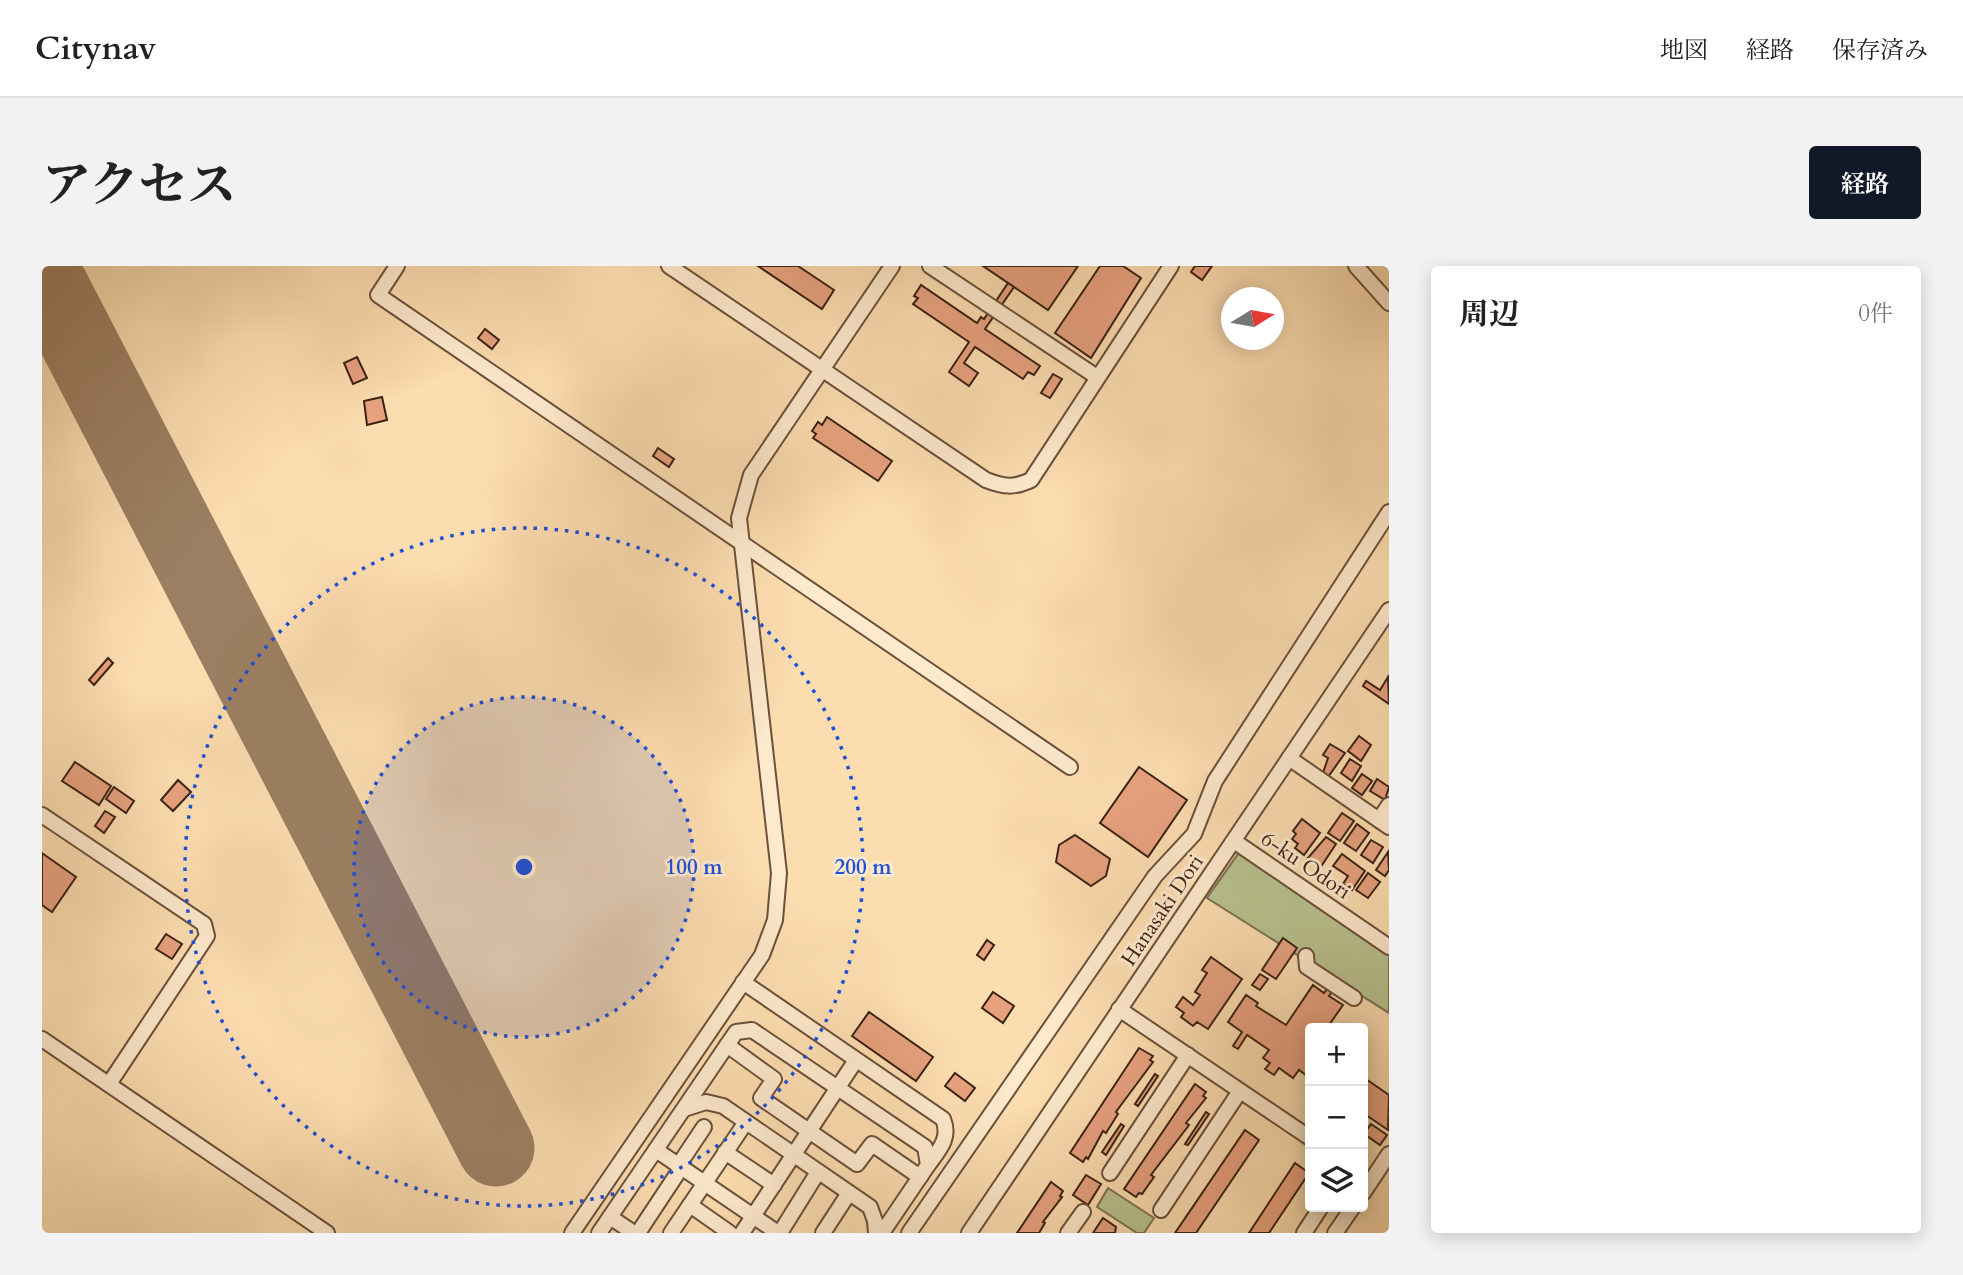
<!DOCTYPE html>
<html lang="ja">
<head>
<meta charset="utf-8">
<style>
  :root { --surface:#fff; --page:#f2f2f2; --text:#222; --muted:#767676; --line:#e0e0e0; --accent:#111827 }
  body { margin:0; font-family:Cardo,"Noto Serif JP",serif; background:var(--page); color:var(--text) }
  .controls { position:absolute; right:21px; bottom:21px; display:grid; overflow:hidden; border-radius:7px; box-shadow:0 4px 18px #0003 }
  .controls button { width:63px; height:63px; display:grid; place-items:center; padding:0; border:0; border-bottom:2px solid var(--line); background:var(--surface); color:var(--text); font:35px sans-serif }
  .compass { position:absolute; left:1179px; top:21px; width:63px; height:63px; border-radius:50%; background:var(--surface); box-shadow:0 4px 18px #0003; rotate:79deg }
  .list { margin:0; padding:0; list-style:none }
  h2 { display:flex; justify-content:space-between; align-items:center; height:91px; margin:0; padding:0 28px; font-size:30px }
  h2 small { font-size:23px; font-weight:400; color:var(--muted) }
  .icon { flex:none; width:38px; height:38px; fill:none; stroke:currentColor; stroke-width:2; stroke-linecap:round; stroke-linejoin:round }
  .map { position:relative; flex:none; width:1347px; height:967px; overflow:hidden; border-radius:7px }
  header { display:flex; align-items:center; gap:42px; box-sizing:border-box; height:98px; padding:0 35px; background:var(--surface); border-bottom:2px solid var(--line) }
  header strong { font-size:33px }
  nav { display:flex; gap:38px; margin-inline-start:auto; font-size:24px }
  .intro { display:flex; align-items:center; justify-content:space-between; box-sizing:border-box; height:168px; padding:0 42px }
  h1 { margin:0; font-size:49px }
  .button { padding:18px 32px; border-radius:7px; background:var(--accent); color:#fff; font-size:24px; font-weight:700 }
  main { display:flex; gap:42px; padding:0 42px }
  aside { flex:1; background:var(--surface); border-radius:7px; box-shadow:0 4px 18px #0003 }
  .map>svg:first-child { display:block }
</style>
</head>
<body>
<header>
<strong>Citynav</strong>
<nav><a>地図</a><a>経路</a><a>保存済み</a></nav>
</header>
<div class="intro"><h1>アクセス</h1><a class="button">経路</a></div>
<main>
<div class="map">
<svg width="1347" height="967" viewBox="0 0 1347 967">
  <rect width="100%" height="100%" fill="#fcddb0"/>
  <filter id="stains"><feTurbulence type="fractalNoise" baseFrequency=".00286" numOctaves="4"/><feColorMatrix values="0 0 0 0 .2 0 0 0 0 .09 0 0 0 0 .02 0 0 0 .5 -.17"/></filter>
  <radialGradient id="worn" r=".72"><stop offset=".6" stop-color="#630" stop-opacity="0"/><stop offset="1" stop-color="#630" stop-opacity=".3"/></radialGradient>
  <g fill="#b9c290" stroke="#7a7252" stroke-width="2">
    <path d="M1201,581l146,100v66l-182,-115z"/>
    <path d="M1066,922l46,30 -10,15h-7l-40,-26z"/>
  </g>
  <g fill="none" stroke-linecap="round" stroke-linejoin="round">
    <path stroke="#9c7f62" stroke-width="77" d="M0,5l454,877"/>
  </g>
  <g fill="#e7a17f" stroke="#3b2113" stroke-width="2">
    <path d="M716,0h40l36,24 -12,19z"/>
    <path d="M941,0h95l-30,44z"/>
    <path d="M1058,0h23l18,12 -50,80 -36,-25z"/>
    <path d="M1153,0h17l-10,14 -11,-8z"/>
    <path d="M966,17l6,4 -29,42 55,37 -6,9 -6,-3 -5,7 -48,-32 -11,16 14,10 -9,13 -20,-14 20,-30 -56,-38 5,-6 -4,-2 7,-11 56,38 4,-6 3,2z"/>
    <path d="M443,63l14,11 -7,9 -14,-11z"/>
    <path d="M315,91l10,21 -14,6 -9,-21z"/>
    <path d="M1011,108l9,5 -12,19 -9,-5z"/>
    <path d="M340,131l5,23 -20,5 -3,-24z"/>
    <path d="M785,151l65,44 -14,20 -65,-43 3,-4 -4,-3 6,-9 4,3z"/>
    <path d="M616,182l16,11 -5,8 -16,-11z"/>
    <path d="M66,392l5,5 -19,22 -5,-5z"/>
    <path d="M1346,411l1,27 -26,-18 3,-5 14,9z"/>
    <path d="M1317,470l12,9 -10,16 -13,-10z"/>
    <path d="M1288,478l15,9 -17,24 -5,-4 5,-15 -5,-3z"/>
    <path d="M1308,493l11,7 -9,15 -11,-8z"/>
    <path d="M33,496l36,24 -12,19 -37,-24z"/>
    <path d="M1097,501l48,33 -39,57 -48,-34z"/>
    <path d="M1320,508l10,7 -10,14 -10,-7z"/>
    <path d="M1335,513l12,8 -4,13 -15,-9z"/>
    <path d="M136,514l13,12 -18,19 -12,-11z"/>
    <path d="M72,521l20,14 -8,12 -20,-14z"/>
    <path d="M63,545l10,6 -11,16 -9,-7z"/>
    <path d="M1300,547l12,8 -14,20 -12,-8z"/>
    <path d="M1260,553l18,14 -16,22 -9,-7 3,-4 -6,-5 4,-5 -3,-3z"/>
    <path d="M1315,558l12,9 -13,18 -12,-8z"/>
    <path d="M1033,569l35,24 -4,17 -15,10 -35,-24 3,-17z"/>
    <path d="M1284,571l10,7 -16,24 -13,-9z"/>
    <path d="M1329,574l12,7 -10,16 -12,-8z"/>
    <path d="M1346,586l1,18 -4,6 -9,-6z"/>
    <path d="M0,587l34,24 -24,35 -10,-7z"/>
    <path d="M1300,588l23,17 -13,19 -9,-6 5,-8 -15,-10z"/>
    <path d="M1326,607l12,9 -12,16 -12,-8z"/>
    <path d="M124,668l16,10 -10,15 -16,-10z"/>
    <path d="M1241,672l14,10 -21,31 -14,-9z"/>
    <path d="M945,674l7,5 -10,15 -7,-5z"/>
    <path d="M1169,691l31,22 -34,50 -11,-7 -4,4 -12,-9 3,-4 -8,-6 7,-10 10,8 7,-10 -5,-3 12,-19 -5,-3z"/>
    <path d="M1218,708l8,5 -8,11 -8,-5z"/>
    <path d="M1271,719l11,8 3,-4 5,3 -3,4 14,9 -16,23h-17v50l-11,-8 -6,8 -14,-10 -5,7 -9,-6 5,-6 -7,-5 6,-8 -22,-15 -9,14 -5,-3 9,-14 -14,-10 18,-27 12,8 -2,3 30,19z"/>
    <path d="M951,726l21,14 -11,17 -21,-15z"/>
    <path d="M827,746l64,45 -17,24 -64,-45z"/>
    <path d="M1097,782l14,8 -3,4 3,2 -32,43 -5,7 2,2 -12,19 -3,-2 -15,28 -2,-2 -3,5 -13,-9z"/>
    <path d="M913,807l20,15 -10,13 -20,-15z"/>
    <path d="M1113,808l3,2 -20,30 -3,-2z"/>
    <path d="M1321,811l26,18 -1,35 -25,-17z"/>
    <path d="M1153,818l11,8 -3,4 3,2 -20,25 3,2 -38,50 3,2 -12,17 -3,-1 -3,4 -12,-8z"/>
    <path d="M1164,846l3,2 -21,31 -3,-1z"/>
    <path d="M1079,858l3,2 -18,29 -4,-3z"/>
    <path d="M1329,858l16,11 -7,10 -16,-11z"/>
    <path d="M1203,864l14,10 -63,93h-21z"/>
    <path d="M1253,897l14,10 -40,60h-20z"/>
    <path d="M1044,909l15,9 -13,21 -15,-10z"/>
    <path d="M1009,916l12,9 -3,5 2,1 -19,25 2,1 -6,10h-22z"/>
    <path d="M1061,952l13,9 -1,6h-22z"/>
  </g>
  <g fill="none" stroke-linecap="round" stroke-linejoin="round">
    <defs>
      <g id="minor">
        <path d="M355,0l-19,29 692,472"/>
        <path d="M627,0l317,214c18,7 28,8 45,0l140,-214"/>
        <path d="M888,0l167,111"/>
        <path d="M1314,0l33,37"/>
        <path d="M1247,492l100,69"/>
        <path d="M0,549l162,109 3,12 -98,148"/>
        <path d="M1337,554l10,-15"/>
        <path d="M1192,575l155,106"/>
        <path d="M1264,690l1,11 47,31"/>
        <path d="M701,716l200,137c8,19 -4,31 -15,46"/>
        <path d="M1077,743l191,129"/>
        <path d="M0,773l285,194"/>
        <path d="M685,779l47,34 -13,19 96,66 15,-20 48,33"/>
        <path d="M642,843l22,-7 17,4 147,101 5,14 1,12"/>
        <path d="M614,884l122,83"/>
        <path d="M683,886l49,33"/>
        <path d="M636,900l26,-39"/>
        <path d="M1068,907l78,-118"/>
        <path d="M1321,927l26,-39"/>
        <path d="M648,939l40,28"/>
        <path d="M1119,944l79,-119"/>
        <path d="M568,951l24,16"/>
        <path d="M530,967l190,-278 13,-35 4,-47 -40,-355 12,-43 141,-209"/>
        <path d="M557,967l137,-201 16,-2 173,117 3,18 -46,68"/>
        <path d="M596,967l43,-65"/>
        <path d="M629,967l75,-111"/>
        <path d="M700,967l114,-173"/>
        <path d="M738,967l38,-61"/>
        <path d="M781,967l26,-40"/>
        <path d="M867,967l246,-357 39,-42 21,-53 174,-269"/>
        <path d="M927,967l420,-623"/>
        <path d="M1026,967l15,-21"/>
        <path d="M1262,967l17,-26"/>
        <path d="M1293,967l18,-26"/>
      </g>
    </defs>
    <use href="#minor" stroke="#6b503a" stroke-width="18"/>
    <use href="#minor" stroke="#fde9cc" stroke-width="14"/>
  </g>
  <circle cx="482" cy="601" r="170" fill="#1d4ed8" fill-opacity=".12"/>
  <g fill="none" stroke="#1d4ed8" stroke-width="3.5" stroke-dasharray="3.5 7">
    <circle cx="482" cy="601" r="170"/>
    <circle cx="482" cy="601" r="339"/>
  </g>
  <g text-anchor="middle" stroke-width="6" stroke-linejoin="round" paint-order="stroke">
    <g font-size="21" fill="#3b2113" stroke="#fde9cc">
      <text transform="translate(1264 599) rotate(34)" y="7">6-ku Odori</text>
      <text transform="translate(1120 644) rotate(-56)" y="7">Hanasaki Dori</text>
    </g>
  </g>
  <circle cx="482" cy="601" r="10" fill="#1d4ed8" stroke="#fde9cc" stroke-width="3.5"/>
  <g font-size="21" text-anchor="middle" font-weight="bold" fill="#1d4ed8" stroke="#fde9cc" stroke-width="6" stroke-linejoin="round" paint-order="stroke">
    <text x="652" y="608">100 m</text>
    <text x="821" y="608">200 m</text>
  </g>
  <rect width="100%" height="100%" filter="url(#stains)"/>
  <rect width="100%" height="100%" fill="url(#worn)"/>
</svg>
<div class="controls">
<button>+</button>
<button>−</button>
<button><svg class="icon" aria-label="layers" viewBox="0 0 24 24"><path d="M12 4l9 5-9 5-9-5zM3 14l9 5 9-5"/></svg></button>
</div>
<svg class="compass" viewBox="-18 -18 36 36"><path d="M0-13l5 13h-10z" fill="#e53935"/><path d="M0 13l5-13h-10z" fill="#767676"/></svg>
</div>
<aside>
<h2>周辺<small>0件</small></h2>
<ul class="list">
</ul>
</aside>
</main>
</body>
</html>
